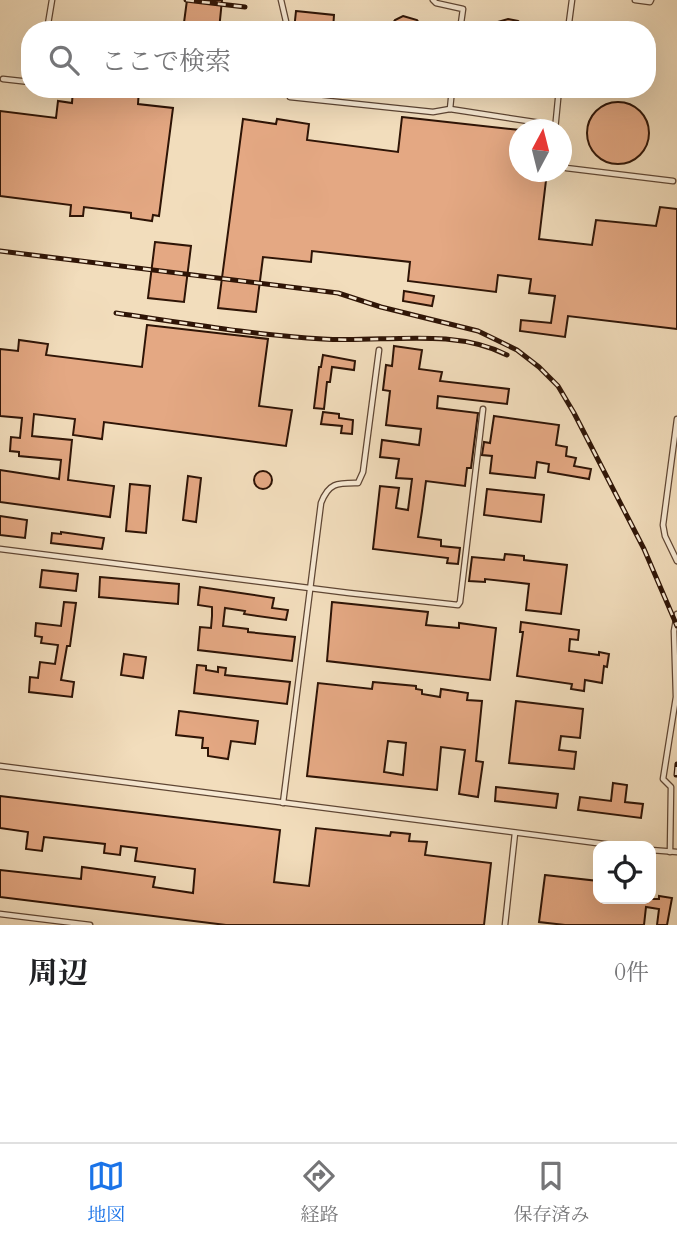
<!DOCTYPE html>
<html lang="ja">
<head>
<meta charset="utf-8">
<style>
  :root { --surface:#fff; --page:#f6f6f6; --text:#202124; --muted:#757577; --line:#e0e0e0; --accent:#1a73e8 }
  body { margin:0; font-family:Cardo,"Noto Serif JP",serif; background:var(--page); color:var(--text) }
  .controls { position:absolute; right:21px; bottom:21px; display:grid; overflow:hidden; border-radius:14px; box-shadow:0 7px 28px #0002 }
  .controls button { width:63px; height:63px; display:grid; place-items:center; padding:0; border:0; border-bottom:2px solid var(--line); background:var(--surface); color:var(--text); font:35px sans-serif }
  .compass { position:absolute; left:509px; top:119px; width:63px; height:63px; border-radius:50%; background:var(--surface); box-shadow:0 7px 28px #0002; rotate:7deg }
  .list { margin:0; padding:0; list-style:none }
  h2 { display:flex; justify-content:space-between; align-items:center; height:91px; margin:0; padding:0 28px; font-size:30px }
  h2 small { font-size:23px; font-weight:400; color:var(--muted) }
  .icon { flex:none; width:38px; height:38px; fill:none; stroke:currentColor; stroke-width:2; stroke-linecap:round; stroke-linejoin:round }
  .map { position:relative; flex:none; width:677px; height:925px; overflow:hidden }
  .search { position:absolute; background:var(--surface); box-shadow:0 7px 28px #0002; left:21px; right:21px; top:21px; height:77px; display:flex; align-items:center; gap:18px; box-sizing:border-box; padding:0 24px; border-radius:28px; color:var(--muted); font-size:26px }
  .sheet { height:217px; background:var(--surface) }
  nav { display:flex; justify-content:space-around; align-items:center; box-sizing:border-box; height:98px; border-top:2px solid var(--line); background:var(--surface); font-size:19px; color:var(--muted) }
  nav a { display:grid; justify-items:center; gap:4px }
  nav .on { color:var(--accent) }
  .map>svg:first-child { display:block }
</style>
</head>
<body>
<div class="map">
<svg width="677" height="925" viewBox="0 0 677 925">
  <rect width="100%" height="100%" fill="#f2ddbc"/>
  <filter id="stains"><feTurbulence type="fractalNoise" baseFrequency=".00286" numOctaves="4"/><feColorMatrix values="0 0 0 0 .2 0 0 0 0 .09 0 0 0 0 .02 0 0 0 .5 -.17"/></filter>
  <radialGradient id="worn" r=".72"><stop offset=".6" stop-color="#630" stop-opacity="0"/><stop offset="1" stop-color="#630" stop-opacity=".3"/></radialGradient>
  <g fill="#e4a883" stroke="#2e1406" stroke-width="2" fill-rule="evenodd">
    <path d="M187,0h35l-3,30h-36z"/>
    <path d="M296,11l38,4 -1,15h-39z"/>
    <path d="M403,16l14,4 7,10h-36l7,-10z"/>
    <path d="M508,19l10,2 11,9h-40l9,-8z"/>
    <path d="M73,89h66l-1,15 35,4 -14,108 -6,-1 -1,6 -21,-3v-5l-47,-6 -1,9h-13l1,-11 -71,-9v-85l56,7 2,-17 14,2z"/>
    <circle cx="618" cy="133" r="31"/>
    <path d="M402,117l118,13v42h27l-8,67 53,6 4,-25 60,6 4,-19 17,2v120l-109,-13 -3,21 -45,-6 1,-11 30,3 4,-27 -26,-3 2,-14 -33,-4 -2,17 -88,-11 2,-19 -98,-11 -1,11 -48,-5 -7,55 -38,-4 25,-189 33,5 1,-5 32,5 -2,16 91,12z"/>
    <path d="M155,242l36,4 -7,56 -36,-4z"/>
    <path d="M404,291l30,5 -2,10 -29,-5z"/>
    <path d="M147,325l121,14 -9,67 33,4 -6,36 -182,-24 -2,17 -29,-4 2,-16 -41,-5 -2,22 40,4 -4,40 46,6 -4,31 -110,-15v-32l59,9 2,-19 -42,-4v-4l-9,-1 1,-14 9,1 2,-20 -22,-2v-67l18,2 1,-11 29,4 -2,11 96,12z"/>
    <path d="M394,346l28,4 -3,19 23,3 -2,9 69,8 -2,15 -69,-8 -1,12 41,5 -7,55h-4l-2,18 -39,-5 -4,30 -4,26 23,3v6l19,2 -2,16 -11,-1 1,-5 -75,-9 7,-63 19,2 -3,20 12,2 4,-31 -16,-1 3,-19 -19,-2 2,-17 37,5 2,-16 -35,-4 4,-34 -7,-1 3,-25 6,1z"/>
    <path d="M323,355l32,6 -1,9 -22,-3 -2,15h-3l-3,27 -10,-1 5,-41h2z"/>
    <path d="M323,412l16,2v4l14,2 -1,14 -11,-1 1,-7 -21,-2z"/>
    <path d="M494,416l65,9 -3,20 11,2 -1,9 10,2 -2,8 17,3 -2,10 -41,-7 1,-8 -12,-2 -2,16 -45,-5 2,-17 -10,-1 2,-13 6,1z"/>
    <circle cx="263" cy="480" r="9"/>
    <path d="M188,476l13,2 -5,44 -13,-2z"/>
    <path d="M130,484l20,2 -4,47 -20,-2z"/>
    <path d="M487,489l57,6 -3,27 -57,-7z"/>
    <path d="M0,516l27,4 -2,18 -25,-3z"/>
    <path d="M61,532l43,6 -2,11 -51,-6 1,-10 9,1z"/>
    <path d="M505,554l19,2v4l43,5 -6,49 -35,-4 3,-26 -44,-5v3l-16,-1 3,-24 32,3z"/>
    <path d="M42,570l36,4 -2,17 -36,-4z"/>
    <path d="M100,577l79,7 -1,20 -79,-7z"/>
    <path d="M200,587l74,11 -2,10 16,2 -2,10 -42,-6 1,-3 -20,-3 -2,18 25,3v3l47,5 -3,24 -94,-11 2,-23 11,1 1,-12v-9l-14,-2z"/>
    <path d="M64,602l12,1 -6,43h-3l-6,34 13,2 -2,15 -43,-5 1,-15 8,1 2,-16 15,2 3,-19 -17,-2 1,-6 -7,-1 1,-13 25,3z"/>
    <path d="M332,602l96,10 -2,13 33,3v-5l37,5 -6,52 -163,-19z"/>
    <path d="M521,622l58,8 -1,10 -8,-1 -1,12 30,4v-3l10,2 -2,13 -3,-1 -2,17 -17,-3 -1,11 -13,-2 1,-5 -55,-8 6,-44h-3z"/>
    <path d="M124,654l22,3 -3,21 -22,-3z"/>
    <path d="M197,665l9,1v4l12,2v-5l8,1 -1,7 65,7 -3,22 -93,-11z"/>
    <path d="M373,682l43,4v3l6,1v4l18,3 1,-8 27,4 -1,7 15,1 -6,60 7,1 -5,35 -19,-3 6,-44 -24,-3 -4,43 -130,-14 11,-93 54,6zM388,741l18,2 -3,32 -19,-3z"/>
    <path d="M516,701l67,8 -3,29 -19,-2 -2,14 17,2 -2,17 -65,-6z"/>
    <path d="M179,711l79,10 -3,23 -24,-3 -3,18 -20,-3v-8h-6l1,-10 -27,-3z"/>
    <path d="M613,783l14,2 -2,17 18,2 -2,14 -63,-8 2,-13 31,4z"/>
    <path d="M496,787l62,7 -2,14 -61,-7z"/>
    <path d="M0,796l280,34 -6,52 35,4 7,-58 74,8 1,-4 19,2 -1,7 18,1 -2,13 66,8 -7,62h-258l-226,-28v-27l81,9 1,-12 73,10 -2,10 40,6 2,-24 -60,-8 2,-13 -16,-2 -1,9 -16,-2 1,-9 -61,-7 -2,14 -16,-2 2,-17 -28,-4z"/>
    <path d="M545,875l53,6v18h61v-3l13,2 -5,27h-10l2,-16 -13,-2 -2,18h-79l-26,-3z"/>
  </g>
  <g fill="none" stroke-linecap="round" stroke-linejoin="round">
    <defs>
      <g id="service">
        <path d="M281,0l7,30"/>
        <path d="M433,0l3,3 27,6 -3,21"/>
        <path d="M635,0l15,2 1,-2"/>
        <path d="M47,30l5,-30"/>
        <path d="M568,30l4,-30"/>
        <path d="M3,79l27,3"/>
        <path d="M291,89l-1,8 143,15 17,-3 104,16"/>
        <path d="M450,109l2,-20"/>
        <path d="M555,130l4,-41"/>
        <path d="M562,157l4,11 107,13"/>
        <path d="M677,419l-14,106 2,11 12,25"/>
        <path d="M0,549l349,44 109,12 2,-3 23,-193"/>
        <path d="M0,766l620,80"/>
        <path d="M283,803l38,-300c8,-21 17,-20 37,-20l5,-11 16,-122"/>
        <path d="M651,850l26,2"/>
        <path d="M670,852l1,-65 -8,-8 13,-82 -2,-66 3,-17"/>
        <path d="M0,914l90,11"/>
        <path d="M505,925l10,-92"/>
      </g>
    </defs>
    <use href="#service" stroke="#5f4634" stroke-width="7"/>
    <use href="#service" stroke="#f7e9d3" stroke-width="4.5"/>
    <defs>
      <g id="rail">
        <path d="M186,0l59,7"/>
        <path d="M0,251l338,42 43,14 97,24 39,19 22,17 19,19 16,27 70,136 33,77"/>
        <path d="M116,313c69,10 138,22 207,26 60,4 128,-12 184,16"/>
        <path d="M676,775l1,-11"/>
      </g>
    </defs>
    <use href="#rail" stroke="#2e1406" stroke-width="5"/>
    <use href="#rail" stroke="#f7e9d3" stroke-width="2.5" stroke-dasharray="8" stroke-linecap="butt"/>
  </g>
  <rect width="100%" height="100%" filter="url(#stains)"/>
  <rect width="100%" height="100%" fill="url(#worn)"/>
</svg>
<div class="controls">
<button><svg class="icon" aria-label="locate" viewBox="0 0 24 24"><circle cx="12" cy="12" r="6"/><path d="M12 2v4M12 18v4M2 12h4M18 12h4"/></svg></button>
</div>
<svg class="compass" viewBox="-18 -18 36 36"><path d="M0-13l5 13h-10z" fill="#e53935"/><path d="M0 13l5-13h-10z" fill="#757577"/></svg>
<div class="search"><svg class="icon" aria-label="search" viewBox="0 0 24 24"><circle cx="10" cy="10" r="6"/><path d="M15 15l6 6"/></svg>ここで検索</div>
</div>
<section class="sheet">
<h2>周辺<small>0件</small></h2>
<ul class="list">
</ul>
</section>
<nav>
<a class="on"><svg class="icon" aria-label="map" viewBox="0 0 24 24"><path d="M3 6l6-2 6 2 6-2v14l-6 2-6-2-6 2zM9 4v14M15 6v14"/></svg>地図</a>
<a><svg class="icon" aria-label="directions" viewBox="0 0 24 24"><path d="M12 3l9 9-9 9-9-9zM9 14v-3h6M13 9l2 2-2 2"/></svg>経路</a>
<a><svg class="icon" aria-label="saved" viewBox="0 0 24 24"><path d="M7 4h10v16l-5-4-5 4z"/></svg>保存済み</a>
</nav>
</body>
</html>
